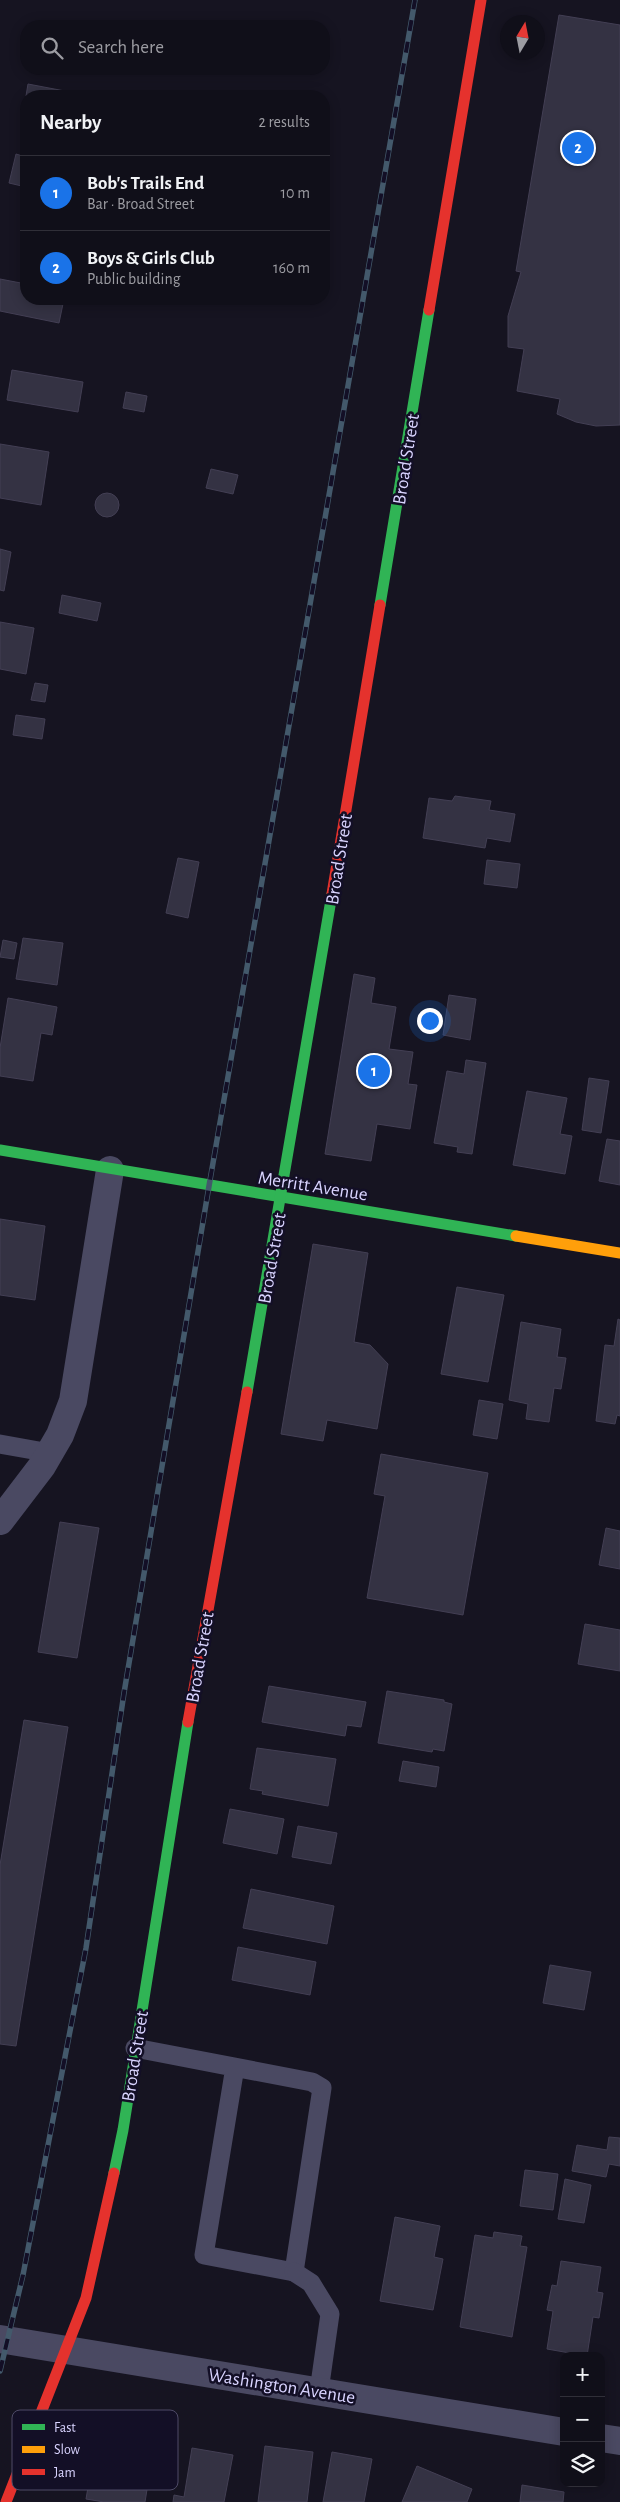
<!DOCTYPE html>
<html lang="en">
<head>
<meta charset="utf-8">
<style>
  :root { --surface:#100f19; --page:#191822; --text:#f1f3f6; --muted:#9c9ca2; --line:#302f38; --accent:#1a73e8 }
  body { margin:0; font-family:"Alegreya Sans",sans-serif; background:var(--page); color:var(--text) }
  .controls { position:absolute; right:15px; bottom:15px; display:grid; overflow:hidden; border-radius:10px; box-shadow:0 2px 12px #0003 }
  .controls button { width:45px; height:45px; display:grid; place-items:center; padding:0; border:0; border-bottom:1px solid var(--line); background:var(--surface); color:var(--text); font:25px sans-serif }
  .compass { position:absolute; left:500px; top:15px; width:45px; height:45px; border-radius:50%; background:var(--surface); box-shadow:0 2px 12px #0003; rotate:10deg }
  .you { position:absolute; left:429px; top:1020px; width:18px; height:18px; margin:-12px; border:4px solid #fff; border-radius:50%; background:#1a73e8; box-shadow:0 0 0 8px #1a73e833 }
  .badge { display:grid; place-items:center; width:32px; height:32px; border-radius:50%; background:var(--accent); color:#fff; font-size:16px; font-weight:700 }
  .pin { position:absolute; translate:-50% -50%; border:2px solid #fff; box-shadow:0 1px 5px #0006 }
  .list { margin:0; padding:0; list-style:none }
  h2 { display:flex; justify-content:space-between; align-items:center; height:65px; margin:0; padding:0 20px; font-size:21px }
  h2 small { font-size:16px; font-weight:400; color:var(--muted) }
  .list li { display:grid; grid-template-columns:32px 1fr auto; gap:15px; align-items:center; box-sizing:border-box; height:75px; padding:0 20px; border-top:1px solid var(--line) }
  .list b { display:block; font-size:19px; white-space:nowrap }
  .list p { margin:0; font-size:16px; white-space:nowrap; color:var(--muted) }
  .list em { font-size:16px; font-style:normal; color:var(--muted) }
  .icon { flex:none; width:28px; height:28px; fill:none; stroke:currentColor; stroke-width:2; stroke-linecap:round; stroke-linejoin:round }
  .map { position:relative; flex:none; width:620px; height:2502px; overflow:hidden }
  .search { position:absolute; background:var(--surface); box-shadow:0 2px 12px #0003; left:20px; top:20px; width:310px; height:55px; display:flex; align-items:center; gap:12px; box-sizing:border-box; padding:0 18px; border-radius:20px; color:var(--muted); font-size:19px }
  .panel { position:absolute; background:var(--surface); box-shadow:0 2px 12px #0003; left:20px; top:90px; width:310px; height:215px; border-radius:20px }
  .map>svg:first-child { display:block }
</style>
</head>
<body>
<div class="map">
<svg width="620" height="2502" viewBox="0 0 620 2502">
  <rect width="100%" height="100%" fill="#161421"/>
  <g fill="#343243" stroke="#433f54">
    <path d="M559,15l61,10v400l-24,1 -20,-4 -19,-8 3,-15 -43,-8 7,-42 -16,-2v-31l13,-44 -5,-1z"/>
    <path d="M28,84l42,8 -1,4h-43z"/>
    <path d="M16,154l10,3v30l-17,-4z"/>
    <path d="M0,279l26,5v15h38l-5,24 -59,-12z"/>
    <path d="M12,370l71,12 -5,30 -71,-12z"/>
    <path d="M126,392l21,4 -3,16 -21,-4z"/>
    <path d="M0,444l49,8 -8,53 -41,-7z"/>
    <path d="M211,469l27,6 -5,19 -27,-6z"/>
    <circle cx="107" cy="505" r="12"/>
    <path d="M0,549l11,3 -7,39 -4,-1z"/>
    <path d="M62,595l39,8 -4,18 -38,-8z"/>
    <path d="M0,622l34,6 -8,46 -26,-5z"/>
    <path d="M35,683l13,2 -3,17 -14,-2z"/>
    <path d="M16,715l29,4 -3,20 -29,-4z"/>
    <path d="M455,796l36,5 -2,9 26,4 -5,28 -23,-4 -2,10 -62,-10 6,-40 23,3z"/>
    <path d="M178,858l21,4 -11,56 -22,-5z"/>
    <path d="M487,860l33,4 -3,24 -33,-4z"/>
    <path d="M23,938l40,5 -6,42 -41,-6z"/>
    <path d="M3,940l14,3 -3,16 -14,-2z"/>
    <path d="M354,974l21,4 -4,25 25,4 -7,42 24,3 -5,32 9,1 -7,44 -33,-5 -6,37 -46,-7z"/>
    <path d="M449,995l27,4 -6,41 -27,-5z"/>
    <path d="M8,998l49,9 -5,28 -11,-2 -8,48 -33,-5v-28z"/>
    <path d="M466,1060l20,3 -14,91 -15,-2 1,-5 -24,-4 13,-72 17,3z"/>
    <path d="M589,1078l20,3 -8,52 -19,-3z"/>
    <path d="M527,1091l40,7 -7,36 12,2 -7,38 -52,-9z"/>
    <path d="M607,1139l13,2v44l-21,-4z"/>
    <path d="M0,1219l45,7 -10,74 -35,-5z"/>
    <path d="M313,1244l55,9 -14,89 16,3 18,19 -11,65 -50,-9 -4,21 -42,-7z"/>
    <path d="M457,1287l47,8 -16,87 -47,-8z"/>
    <path d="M618,1319l2,1v96l-3,-1 -2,9 -19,-3 9,-76 9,1z"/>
    <path d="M521,1322l40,7 -4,28 9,1 -5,31 -7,-1 -5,34 -23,-3 2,-15 -19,-4z"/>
    <path d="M479,1400l24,4 -6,35 -24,-4z"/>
    <path d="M381,1454l107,19 -25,142 -96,-17 18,-102 -11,-2z"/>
    <path d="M60,1522l39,6 -22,130 -39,-6z"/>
    <path d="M606,1528l14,3v38l-21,-4z"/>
    <path d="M585,1624l35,6v41l-42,-7z"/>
    <path d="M269,1686l97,16 -5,25 -14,-2 -2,11 -83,-14z"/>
    <path d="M387,1691l57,9v2l8,2 -8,47 -11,-2 -1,3 -54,-9z"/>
    <path d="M24,1720l44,7 -52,319 -16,-2v-179z"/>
    <path d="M257,1748l79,11 -8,47 -66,-12 1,-3 -13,-2z"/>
    <path d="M403,1761l36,6 -3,20 -37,-6z"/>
    <path d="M230,1809l54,10 -7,35 -54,-11z"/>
    <path d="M298,1826l39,7 -6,31 -39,-7z"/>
    <path d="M251,1889l83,17 -7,38 -84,-16z"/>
    <path d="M238,1947l78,15 -6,33 -78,-15z"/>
    <path d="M550,1965l41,7 -7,38 -41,-7z"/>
    <path d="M609,2137l11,1v28l-11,-2 -3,13 -34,-6 5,-26 30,5z"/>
    <path d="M525,2170l33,4 -5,36 -33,-4z"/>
    <path d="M565,2179l26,6 -7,38 -26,-4z"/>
    <path d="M395,2217l45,9 -6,31 9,2 -10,51 -53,-9z"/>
    <path d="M494,2232l28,4 -2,10 7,1 -15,90 -52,-10 15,-92 18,3z"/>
    <path d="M561,2261l40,6 -4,25 6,1 -4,25 -6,-1 -6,39 -40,-7 6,-38 -6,-1 5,-25 5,1z"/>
    <path d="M127,2435l28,5 -10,62h-41l-18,-3 10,-58 29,6z"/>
    <path d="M265,2446l48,6 -6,50h-49z"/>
    <path d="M192,2448l41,7 -9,47h-51l1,-7 10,2z"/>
    <path d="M332,2452l40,7 -8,43h-41z"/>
    <path d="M417,2466l55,23 -5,13h-65z"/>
    <path d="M522,2485l42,7 -1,10h-43z"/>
  </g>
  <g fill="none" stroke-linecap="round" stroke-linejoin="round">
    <g stroke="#4a4962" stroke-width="19">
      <path d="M0,1444l50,9"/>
      <path d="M135,2048l177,34 10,6 -28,184 -90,-17 31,-188"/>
      <path d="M294,2272l17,11 19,31 -11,77"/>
    </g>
    <g stroke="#4a4962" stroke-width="28">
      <path d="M0,1521l42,-55 18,-31 13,-34 37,-231"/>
      <path d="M0,2339l564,93"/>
      <path d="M601,2438l19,3"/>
    </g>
    <g stroke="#30b455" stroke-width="11">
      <path d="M380,605l49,-295"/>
      <path d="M0,1150l516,86"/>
      <path d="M247,1392l85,-498"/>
      <path d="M114,2173l9,-43 65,-408"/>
    </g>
    <path stroke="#ff9f0a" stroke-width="11" d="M516,1236l104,17"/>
    <g stroke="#e5322d" stroke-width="11">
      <path d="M429,310l52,-310"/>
      <path d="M332,894l48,-289"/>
      <path d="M188,1722l59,-330"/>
      <path d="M6,2502l80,-204 28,-125"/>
    </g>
    <defs>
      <path id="rail" d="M0,2371l23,-96 63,-327 38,-255 85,-507 206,-1186"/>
    </defs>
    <use href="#rail" stroke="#43596b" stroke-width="5.5"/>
    <use href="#rail" stroke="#130f26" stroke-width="4" stroke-dasharray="11" stroke-linecap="butt"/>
  </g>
  <g text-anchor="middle" stroke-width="5" stroke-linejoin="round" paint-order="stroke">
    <g font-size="19" fill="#d9d4ff" stroke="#130f26">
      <text transform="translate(405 459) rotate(-81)" y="7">Broad Street</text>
      <text transform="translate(338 859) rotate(-81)" y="7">Broad Street</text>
      <text transform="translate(313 1185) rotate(9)" y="7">Merritt Avenue</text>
      <text transform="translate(271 1258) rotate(-80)" y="7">Broad Street</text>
      <text transform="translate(199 1657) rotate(-80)" y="7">Broad Street</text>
      <text transform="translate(134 2056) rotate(-81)" y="7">Broad Street</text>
      <text transform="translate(282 2385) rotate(9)" y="7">Washington Avenue</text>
    </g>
  </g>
  <rect x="12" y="2410" width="166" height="80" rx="8" fill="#130f26" stroke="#4e4a67" stroke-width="1"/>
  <rect x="22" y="2424" width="23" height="6" fill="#30b455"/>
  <rect x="22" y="2446" width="23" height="7" fill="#ff9f0a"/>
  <rect x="22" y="2469" width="23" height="6" fill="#e5322d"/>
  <g font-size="14" fill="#d9d4ff">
    <text x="54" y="2432">Fast</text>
    <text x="54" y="2454">Slow</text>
    <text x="54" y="2477">Jam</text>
  </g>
</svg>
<div class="controls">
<button>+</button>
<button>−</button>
<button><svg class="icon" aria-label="layers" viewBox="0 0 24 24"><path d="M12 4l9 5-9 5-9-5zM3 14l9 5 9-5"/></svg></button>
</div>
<svg class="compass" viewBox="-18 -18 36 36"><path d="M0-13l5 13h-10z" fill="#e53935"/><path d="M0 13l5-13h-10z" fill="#9c9ca2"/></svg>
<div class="you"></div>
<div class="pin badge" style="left:374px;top:1071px">1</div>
<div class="pin badge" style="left:578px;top:148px">2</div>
<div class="search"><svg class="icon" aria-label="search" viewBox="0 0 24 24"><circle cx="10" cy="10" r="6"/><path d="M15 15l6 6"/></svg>Search here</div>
<section class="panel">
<h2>Nearby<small>2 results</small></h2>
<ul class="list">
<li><span class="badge">1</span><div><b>Bob's Trails End</b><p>Bar · Broad Street</p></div><em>10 m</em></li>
<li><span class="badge">2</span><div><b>Boys &amp; Girls Club</b><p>Public building</p></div><em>160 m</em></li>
</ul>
</section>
</div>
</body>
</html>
